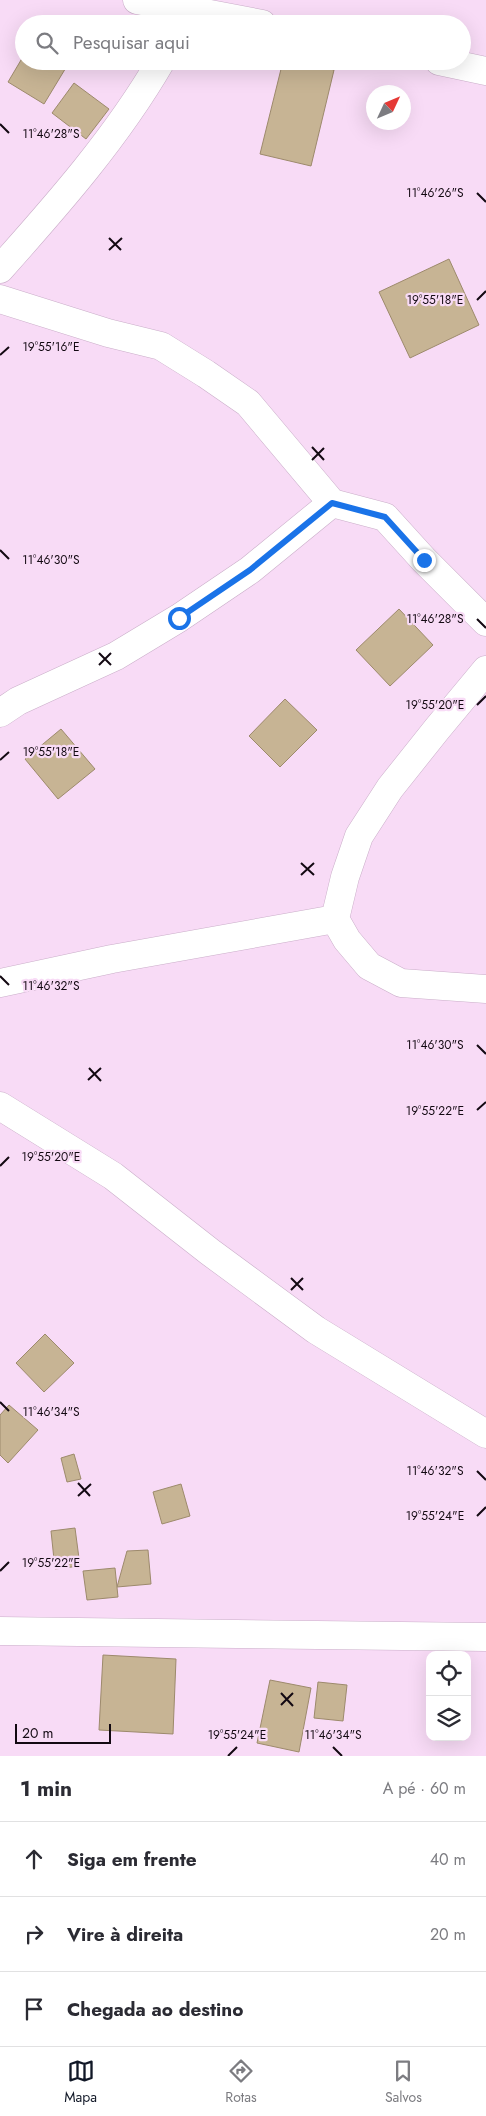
<!DOCTYPE html>
<html lang="pt">
<head>
<meta charset="utf-8">
<style>
  :root { --surface:#fff; --page:#f2f2f3; --text:#2b2b33; --muted:#7c7c81; --line:#e1e1e2; --accent:#111827 }
  body { margin:0; font-family:Jost,sans-serif; background:var(--page); color:var(--text) }
  .controls { position:absolute; right:15px; bottom:15px; display:grid; overflow:hidden; border-radius:10px; box-shadow:0 5px 20px #0002 }
  .controls button { width:45px; height:45px; display:grid; place-items:center; padding:0; border:0; border-bottom:1px solid var(--line); background:var(--surface); color:var(--text); font:25px sans-serif }
  .compass { position:absolute; left:366px; top:85px; width:45px; height:45px; border-radius:50%; background:var(--surface); box-shadow:0 5px 20px #0002; rotate:46deg }
  .scale { position:absolute; left:15px; bottom:12px; width:96px; box-sizing:border-box; padding-left:5px; border:2px solid #130912; border-top:0; font-size:14px; line-height:18px; white-space:nowrap; color:#130912; -webkit-text-stroke:4px #f8dbf6; paint-order:stroke }
  .stop { position:absolute; width:15px; height:15px; margin:-11px; border:4px solid #1a73e8; border-radius:50%; background:#fff }
  .stop.end { background:#1a73e8; border-color:#fff; box-shadow:0 1px 5px #0008 }
  .list { margin:0; padding:0; list-style:none }
  h2 { display:flex; justify-content:space-between; align-items:center; height:65px; margin:0; padding:0 20px; font-size:21px }
  h2 small { font-size:16px; font-weight:400; color:var(--muted) }
  .list li { display:grid; grid-template-columns:32px 1fr auto; gap:15px; align-items:center; box-sizing:border-box; height:75px; padding:0 20px; border-top:1px solid var(--line) }
  .list b { display:block; font-size:19px; white-space:nowrap }
  .list em { font-size:16px; font-style:normal; color:var(--muted) }
  .icon { flex:none; width:28px; height:28px; fill:none; stroke:currentColor; stroke-width:2; stroke-linecap:round; stroke-linejoin:round }
  .map { position:relative; flex:none; width:486px; height:1756px; overflow:hidden }
  .search { position:absolute; background:var(--surface); box-shadow:0 5px 20px #0002; left:15px; right:15px; top:15px; height:55px; display:flex; align-items:center; gap:12px; box-sizing:border-box; padding:0 18px; border-radius:28px; color:var(--muted); font-size:19px }
  .sheet { height:290px; background:var(--surface) }
  nav { display:flex; justify-content:space-around; align-items:center; box-sizing:border-box; height:70px; border-top:1px solid var(--line); background:var(--surface); font-size:14px; color:var(--muted) }
  nav a { display:grid; justify-items:center; gap:2px }
  nav .on { color:var(--accent) }
  .map>svg:first-child { display:block }
</style>
</head>
<body>
<div class="map">
<svg width="486" height="1756" viewBox="0 0 486 1756">
  <rect width="100%" height="100%" fill="#f8dbf6"/>
  <g fill="#c7b494" stroke="#9d8a6c">
    <path d="M24,55v6h46l-26,43 -36,-22z"/>
    <path d="M283,61h15l36,9 -23,96 -51,-12z"/>
    <path d="M74,83l35,26 -23,30 -34,-26z"/>
    <path d="M449,259l30,66 -69,33 -31,-66z"/>
    <path d="M399,609l34,36 -43,41 -34,-36z"/>
    <path d="M285,699l32,31 -37,37 -31,-31z"/>
    <path d="M61,729l34,40 -37,30 -33,-40z"/>
    <path d="M45,1334l29,29 -30,29 -28,-29z"/>
    <path d="M9,1405l29,25 -30,33 -8,-8v-40z"/>
    <path d="M74,1454l7,25 -14,3 -6,-24z"/>
    <path d="M181,1484l9,32 -28,8 -9,-32z"/>
    <path d="M75,1528l5,38 -25,3 -4,-38z"/>
    <path d="M148,1550l3,34 -34,3 10,-36z"/>
    <path d="M115,1568l3,29 -31,3 -4,-29z"/>
    <path d="M103,1655l73,4 -3,75 -74,-4z"/>
    <path d="M270,1680l41,8 -12,64 -42,-9z"/>
    <path d="M318,1682l29,3 -4,36 -29,-3z"/>
  </g>
  <g fill="none" stroke-linecap="round" stroke-linejoin="round">
    <defs>
      <g id="street">
        <path d="M137,0l125,24"/>
        <path d="M439,61l47,10"/>
        <path d="M0,269c58,-65 117,-132 161,-208"/>
        <path d="M0,299l108,34 53,13 45,28 42,29 84,100 53,14 39,43 62,62"/>
        <path d="M486,670l-49,59 -47,59 -31,48 -14,41 -10,42 12,21 22,26 32,17 85,6"/>
        <path d="M0,713l18,-12 98,-45 63,-38 71,-48 82,-67"/>
        <path d="M0,983l112,-24 223,-40"/>
        <path d="M0,1106l113,70 97,76 106,78 170,104"/>
        <path d="M0,1631l486,6"/>
      </g>
    </defs>
    <use href="#street" stroke="#caaec9" stroke-width="29"/>
    <use href="#street" stroke="#fff" stroke-width="28"/>
  </g>
  <g fill="none" stroke-linecap="round" stroke-linejoin="round">
    <path stroke="#1a73e8" stroke-width="6" d="M179,618l71,-48 82,-67 53,14 39,43"/>
  </g>
  <path fill="none" stroke="#130912" stroke-width="2" d="M0,124l9,9M477,193l9,9M109,238l12,12M109,250l13,-12M477,300l9,-9M0,355l9,-8M312,447l12,13M312,460l12,-12M0,550l9,9M477,619l9,9M99,653l12,12M99,665l12,-12M477,705l9,-9M0,760l9,-8M301,863l13,12M301,875l13,-12M0,976l9,9M477,1045l9,9M89,1068l12,13M88,1080l13,-12M477,1110l9,-8M0,1166l9,-9M291,1278l12,12M291,1290l12,-12M0,1402l9,9M477,1471l9,9M78,1483l12,13M78,1496l13,-12M477,1516l9,-9M0,1571l9,-9M281,1693l12,13M281,1705l12,-12M333,1747l9,9M228,1756l9,-9"/>
  <g font-size="12" text-anchor="middle" fill="#130912" stroke="#f8dbf6" stroke-width="4.5" stroke-linejoin="round" paint-order="stroke">
    <text x="51" y="138">11°46'28"S</text>
    <text x="435" y="197">11°46'26"S</text>
    <text x="435" y="304">19°55'18"E</text>
    <text x="51" y="351">19°55'16"E</text>
    <text x="51" y="564">11°46'30"S</text>
    <text x="435" y="623">11°46'28"S</text>
    <text x="435" y="709">19°55'20"E</text>
    <text x="51" y="756">19°55'18"E</text>
    <text x="51" y="990">11°46'32"S</text>
    <text x="435" y="1049">11°46'30"S</text>
    <text x="435" y="1115">19°55'22"E</text>
    <text x="51" y="1161">19°55'20"E</text>
    <text x="51" y="1416">11°46'34"S</text>
    <text x="435" y="1475">11°46'32"S</text>
    <text x="435" y="1520">19°55'24"E</text>
    <text x="51" y="1567">19°55'22"E</text>
    <text x="333" y="1739">11°46'34"S</text>
    <text x="237" y="1739">19°55'24"E</text>
  </g>
</svg>
<div class="controls">
<button><svg class="icon" aria-label="locate" viewBox="0 0 24 24"><circle cx="12" cy="12" r="6"/><path d="M12 2v4M12 18v4M2 12h4M18 12h4"/></svg></button>
<button><svg class="icon" aria-label="layers" viewBox="0 0 24 24"><path d="M12 4l9 5-9 5-9-5zM3 14l9 5 9-5"/></svg></button>
</div>
<svg class="compass" viewBox="-18 -18 36 36"><path d="M0-13l5 13h-10z" fill="#e53935"/><path d="M0 13l5-13h-10z" fill="#7c7c81"/></svg>
<div class="scale">20 m</div>
<div class="stop" style="left:179px;top:618px"></div>
<div class="stop end" style="left:424px;top:560px"></div>
<div class="search"><svg class="icon" aria-label="search" viewBox="0 0 24 24"><circle cx="10" cy="10" r="6"/><path d="M15 15l6 6"/></svg>Pesquisar aqui</div>
</div>
<section class="sheet">
<h2>1 min<small>A pé · 60 m</small></h2>
<ul class="list">
<li><svg class="icon" aria-label="ahead" viewBox="0 0 24 24"><path d="M12 20V5M6 11l6-6 6 6"/></svg><div><b>Siga em frente</b></div><em>40 m</em></li>
<li><svg class="icon" aria-label="right" viewBox="0 0 24 24"><path d="M7 20v-9h11M14 6l5 5-5 5"/></svg><div><b>Vire à direita</b></div><em>20 m</em></li>
<li><svg class="icon" aria-label="arrive" viewBox="0 0 24 24"><path d="M6 21V4h12l-3 4 3 4H6"/></svg><div><b>Chegada ao destino</b></div></li>
</ul>
</section>
<nav>
<a class="on"><svg class="icon" aria-label="map" viewBox="0 0 24 24"><path d="M3 6l6-2 6 2 6-2v14l-6 2-6-2-6 2zM9 4v14M15 6v14"/></svg>Mapa</a>
<a><svg class="icon" aria-label="directions" viewBox="0 0 24 24"><path d="M12 3l9 9-9 9-9-9zM9 14v-3h6M13 9l2 2-2 2"/></svg>Rotas</a>
<a><svg class="icon" aria-label="saved" viewBox="0 0 24 24"><path d="M7 4h10v16l-5-4-5 4z"/></svg>Salvos</a>
</nav>
</body>
</html>
